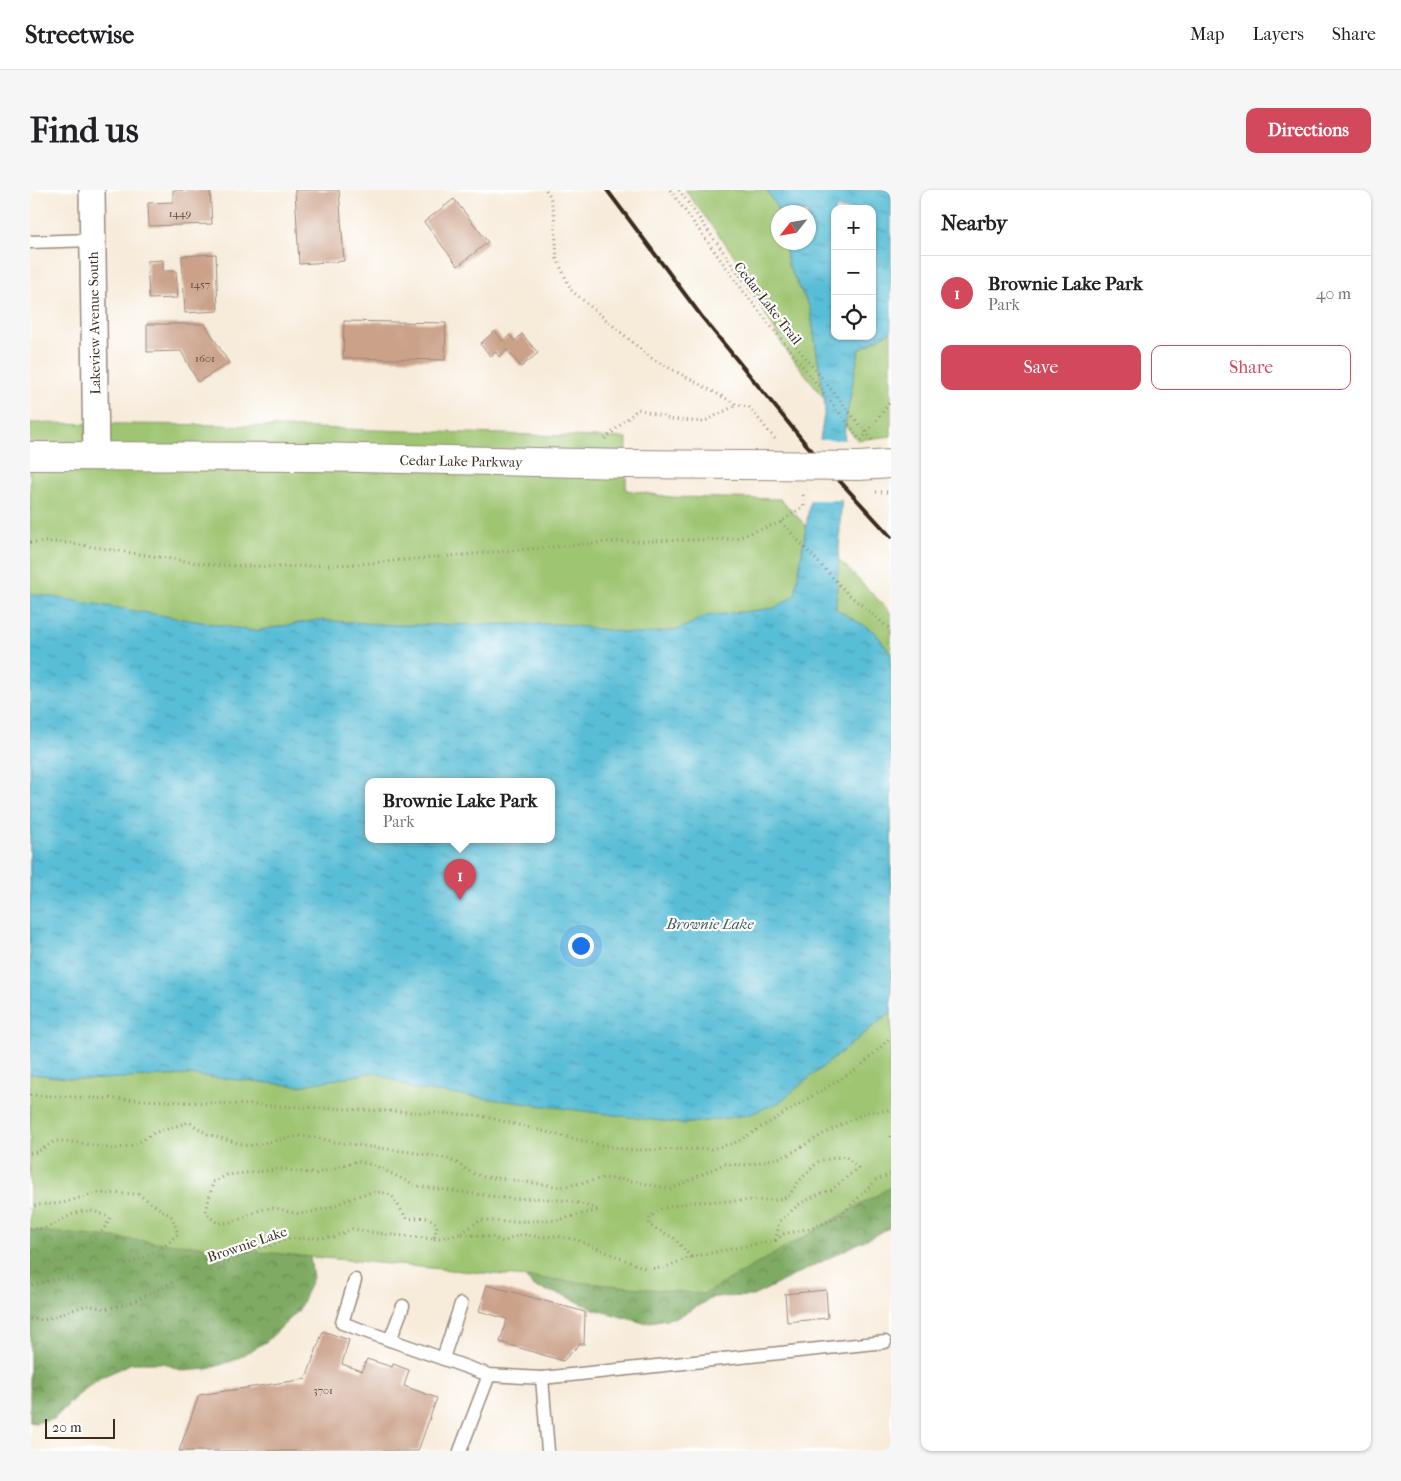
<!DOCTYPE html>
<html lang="en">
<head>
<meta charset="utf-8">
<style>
  :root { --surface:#fff; --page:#f6f6f6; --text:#202124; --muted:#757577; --line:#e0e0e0; --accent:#d1495b }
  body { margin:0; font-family:"IM FELL French Canon",serif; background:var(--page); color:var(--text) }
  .controls { position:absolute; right:15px; top:15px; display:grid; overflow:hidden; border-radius:10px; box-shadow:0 1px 4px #0004 }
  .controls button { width:45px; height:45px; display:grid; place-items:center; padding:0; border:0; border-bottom:1px solid var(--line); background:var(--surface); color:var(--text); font:25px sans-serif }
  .compass { position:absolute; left:741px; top:15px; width:45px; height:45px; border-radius:50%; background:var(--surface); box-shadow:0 1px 4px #0004; rotate:239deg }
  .scale { position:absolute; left:15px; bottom:12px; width:70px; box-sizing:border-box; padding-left:5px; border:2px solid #3b2a1e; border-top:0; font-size:14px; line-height:18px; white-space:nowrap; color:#3b2a1e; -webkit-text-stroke:4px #fff; paint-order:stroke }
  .you { position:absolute; left:550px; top:755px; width:18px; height:18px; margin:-12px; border:4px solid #fff; border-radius:50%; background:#1a73e8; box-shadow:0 0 0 8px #1a73e833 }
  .badge { display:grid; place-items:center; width:32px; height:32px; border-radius:50%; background:var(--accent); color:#fff; font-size:16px; font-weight:700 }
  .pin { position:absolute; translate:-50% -41px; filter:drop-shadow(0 1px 2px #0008) }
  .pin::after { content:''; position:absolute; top:26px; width:18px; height:15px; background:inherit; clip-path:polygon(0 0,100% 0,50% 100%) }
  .popup { position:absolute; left:335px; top:588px; width:190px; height:65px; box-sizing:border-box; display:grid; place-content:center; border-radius:10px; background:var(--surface); filter:drop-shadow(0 1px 4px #0005); font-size:16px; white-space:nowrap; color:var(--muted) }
  .popup b { font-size:19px; color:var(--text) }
  .popup::after { content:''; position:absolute; left:50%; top:100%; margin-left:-10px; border:10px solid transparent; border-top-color:var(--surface) }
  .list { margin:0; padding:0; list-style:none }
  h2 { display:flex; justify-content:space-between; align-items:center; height:65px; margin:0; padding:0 20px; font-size:21px }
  h2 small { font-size:16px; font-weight:400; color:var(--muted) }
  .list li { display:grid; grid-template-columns:32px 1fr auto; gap:15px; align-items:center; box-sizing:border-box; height:75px; padding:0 20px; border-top:1px solid var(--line) }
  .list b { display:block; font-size:19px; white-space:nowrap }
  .list p { margin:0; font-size:16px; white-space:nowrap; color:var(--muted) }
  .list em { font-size:16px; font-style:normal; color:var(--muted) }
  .actions { display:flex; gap:10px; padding:15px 20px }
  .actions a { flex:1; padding:11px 0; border:1px solid var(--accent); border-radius:10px; text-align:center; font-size:18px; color:var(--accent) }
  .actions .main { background:var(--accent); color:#fff }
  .icon { flex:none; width:28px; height:28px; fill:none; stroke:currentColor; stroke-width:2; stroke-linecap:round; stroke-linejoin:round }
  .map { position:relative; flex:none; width:861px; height:1261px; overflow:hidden; border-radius:10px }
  header { display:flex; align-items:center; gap:30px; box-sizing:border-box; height:70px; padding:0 25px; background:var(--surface); border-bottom:1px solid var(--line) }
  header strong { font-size:24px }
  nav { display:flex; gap:28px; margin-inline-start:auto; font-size:18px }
  .intro { display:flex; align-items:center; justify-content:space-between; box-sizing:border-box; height:120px; padding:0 30px }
  h1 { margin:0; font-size:35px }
  .button { padding:12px 22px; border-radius:10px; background:var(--accent); color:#fff; font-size:18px; font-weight:700 }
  main { display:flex; gap:30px; padding:0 30px }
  aside { flex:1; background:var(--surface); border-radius:10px; box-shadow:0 1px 4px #0004 }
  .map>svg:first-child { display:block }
</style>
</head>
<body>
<header>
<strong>Streetwise</strong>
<nav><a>Map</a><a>Layers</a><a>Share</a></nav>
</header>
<div class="intro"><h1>Find us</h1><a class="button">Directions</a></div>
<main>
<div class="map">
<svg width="861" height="1261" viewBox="0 0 861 1261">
  <defs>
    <pattern id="forest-crowns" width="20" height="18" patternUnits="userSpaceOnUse" patternTransform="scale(1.25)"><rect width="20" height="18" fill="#7eaa63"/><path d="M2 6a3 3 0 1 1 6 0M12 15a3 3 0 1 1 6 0" fill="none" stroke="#688b51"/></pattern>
    <pattern id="water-ripples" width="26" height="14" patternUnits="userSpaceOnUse" patternTransform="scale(1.25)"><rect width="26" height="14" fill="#58bdd6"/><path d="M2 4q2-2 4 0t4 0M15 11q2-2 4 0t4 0" fill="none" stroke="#4a9aad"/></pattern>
  </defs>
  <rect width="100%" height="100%" fill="#fff"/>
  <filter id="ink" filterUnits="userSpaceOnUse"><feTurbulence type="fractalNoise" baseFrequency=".02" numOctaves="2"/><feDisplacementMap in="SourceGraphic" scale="10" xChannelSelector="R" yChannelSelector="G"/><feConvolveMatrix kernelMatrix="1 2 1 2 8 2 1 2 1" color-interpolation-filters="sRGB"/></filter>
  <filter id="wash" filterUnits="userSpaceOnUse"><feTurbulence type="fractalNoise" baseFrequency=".0096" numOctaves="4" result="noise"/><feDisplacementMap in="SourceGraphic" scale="20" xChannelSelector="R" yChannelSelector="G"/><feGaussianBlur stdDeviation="1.12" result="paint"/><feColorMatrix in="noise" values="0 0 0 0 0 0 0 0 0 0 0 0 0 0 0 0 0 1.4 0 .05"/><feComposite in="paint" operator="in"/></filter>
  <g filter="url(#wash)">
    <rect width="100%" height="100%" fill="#f7ebd9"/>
    <path fill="url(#forest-crowns)" stroke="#5c6a40" d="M861,822v215l-138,69 -39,1 -36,20 -34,6 -51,-14 -27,-13 -32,-9 -44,-44 -181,7 4,28 -15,33 -31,30 -32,19 -27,9 -25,2 -20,-8h-31l-32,15 -19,14 -27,27 -18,4 -6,-1v-348z"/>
    <g fill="#9ec571" stroke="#6c7848" fill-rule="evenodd">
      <path d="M655,0h82l12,22 -1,30 7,1 3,22 22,43 14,90 -41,-52 -47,-88z"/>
      <path d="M861,141v105l-34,4 -12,-15 14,-75z"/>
      <path d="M0,233l187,2 410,13 -1,52 44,7 110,2 111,114v574l-187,107 -674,-64zM339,591h182v58h-182z"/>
    </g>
    <path fill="url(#water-ripples)" stroke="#4a747a" fill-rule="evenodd" d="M737,0h124v141l-32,19 -14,75 -9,184 39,23 16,22v358l-113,91 -30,12 -64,9 -271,-35 -38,-17 -76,14 -110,-11 -105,5 -54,-6v-481l224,38 63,-11 77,5 168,-1 76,10 39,-4 30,-14 68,-8 20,-13 30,-186 -1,-11 -14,-90 -22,-43 -3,-22 23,-1v-30h-29zM805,19h37v127h-37zM339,591h182v58h-182z"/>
    <path fill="#f7ebd9" d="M787,250h29l-2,60h-36z"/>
    <g id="blocks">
      <g fill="#cba189">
        <path d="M143,0h37l2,34 -63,2 -1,-23 25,-1z"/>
        <path d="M265,0h44l5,71 -45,3z"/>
        <path d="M424,9l34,43 -30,24 -34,-44z"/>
        <path d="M186,64l2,57 -33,2 -3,-57z"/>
        <path d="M133,70v11h13l2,27 -29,1 -2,-38z"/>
        <path d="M314,131l102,2 -1,37 -102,-2z"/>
        <path d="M117,134h58l24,39 -31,19 -17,-31 -34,1z"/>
        <path d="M465,141l8,10 7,-6 5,6 7,-7 16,19 -17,14 -14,-17 -8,7 -3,-5 -5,4 -11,-12z"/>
        <path d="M457,1095l98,27 -1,32h-4l-17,17 -63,-19 7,-23 -28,-8z"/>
        <path d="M796,1100l2,28 -41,4 -2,-28z"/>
        <path d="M293,1141l26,9 -7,24 20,7 5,-12 25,8 1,-3 16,6 -5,16 33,12 -19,53h-239l20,-56 107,-16z"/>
      </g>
    </g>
  </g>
  <g filter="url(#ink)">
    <use href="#blocks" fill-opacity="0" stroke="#998a7c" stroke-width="1"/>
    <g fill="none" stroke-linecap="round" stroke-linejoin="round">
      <defs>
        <g id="service">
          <path d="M0,52l63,-2"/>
          <path d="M325,1090l-13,43 147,52 53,3 343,-36"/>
          <path d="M360,1150l13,-34"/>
          <path d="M413,1168l18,-54"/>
          <path d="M512,1188l6,73"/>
          <path d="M430,1261l29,-76"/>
        </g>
        <path id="minor" d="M62,0l4,267"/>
        <path id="tertiary" d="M0,266l283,1 314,7"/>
      </defs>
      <use href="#service" stroke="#998a7c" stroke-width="15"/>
      <use href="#minor" stroke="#998a7c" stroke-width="28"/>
      <use href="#tertiary" stroke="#998a7c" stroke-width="30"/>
      <g stroke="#998a7c" stroke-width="3" stroke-dasharray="1 4" stroke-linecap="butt">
        <path d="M516,0l4,6 4,15 3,48 14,31 80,68 87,47 11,2 26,32"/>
        <path d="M640,0l74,102 117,148"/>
        <path d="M649,0l70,98 123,152"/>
        <path d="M575,249l33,-30 32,10 33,3 34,-17"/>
        <path d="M831,250l30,-39"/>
        <path d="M751,332l66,71 44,37"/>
        <path d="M0,352h30l152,23 70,2 78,-3 248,-22 126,-3 47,-17 23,-16 -1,-15"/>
        <path d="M0,905l448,20 109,27 40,8 84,-1 26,-7 123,-75 31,-30"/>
        <path d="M861,946v3"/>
        <path d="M0,963l7,-1 18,-11 20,1 39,7 20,-4 20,-12 35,-11 18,12 41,12 51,-10 20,2 15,4 83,11 31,6 11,5 11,8 14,5 14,1 64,9 42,-9 23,2 44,9 53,-25 24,1 38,-9 39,-23 42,-21 20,-1 4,-3"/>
        <path d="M0,1018l7,-3 26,-2 33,-10 42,1 34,23 6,17c-7,6 -14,13 -21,17 -37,21 -86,22 -127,35"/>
        <path d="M0,1039c27,3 41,-24 65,-17 5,1 10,4 15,6 -15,31 -48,45 -80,53"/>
        <path d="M404,1049l26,-5"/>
        <path d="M661,1067l85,-17"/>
        <path d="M0,1129l14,1 43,-15 18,4 23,-5 30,-14 22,-12 44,-14 26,-12 39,-13 45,-2 18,-8 32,5 50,5 3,-14c-8,-11 -18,-7 -29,-6 -7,-6 -11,-20 -18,-24 -21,-10 -46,9 -66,14 -10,2 -20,6 -30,4 -11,-2 -18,-7 -30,-4 -13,3 -33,18 -47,13 -4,-1 -8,-7 -11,-10l7,-30 14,-7 55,-6 33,5 42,-13 19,5 41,20 94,13 25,-1 36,3 27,9 -42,10 -51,2 -25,-2 -21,14 32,3 11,5 19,-8 17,3 18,-1 20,4 70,29 16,-1 28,-11 -17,-19 -25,-13 1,-8 10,-8 30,-7 85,-2 13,-3 10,-15 21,-21 26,-5 13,12 -27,22 -12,4 -21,11 -19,17 -3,18 8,-6 27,-6 28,-11 37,-37 15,-6"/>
      </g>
      <use href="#service" stroke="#fff" stroke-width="12"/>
      <use href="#minor" stroke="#fff" stroke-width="25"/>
      <use href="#tertiary" stroke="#fff" stroke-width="28"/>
      <path stroke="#3b2a1e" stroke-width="4" d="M577,0l95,127 102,125 87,95"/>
      <defs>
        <path id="tertiary-bridge" d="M597,274l232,2 32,-2"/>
      </defs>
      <use href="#tertiary-bridge" stroke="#998a7c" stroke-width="30" stroke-linecap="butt"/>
      <path stroke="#998a7c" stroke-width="3" stroke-dasharray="1 4" stroke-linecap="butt" d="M846,302h15"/>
      <use href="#tertiary-bridge" stroke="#fff" stroke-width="28"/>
    </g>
  </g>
  <g text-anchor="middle" stroke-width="4.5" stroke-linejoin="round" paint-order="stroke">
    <g font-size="11" fill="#5f4839">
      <text x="150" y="27">1449</text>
      <text x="170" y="98">1457</text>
      <text x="175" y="172">1601</text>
      <text x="293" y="1204">3701</text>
    </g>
    <g font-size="14" fill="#3b2a1e" stroke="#fff">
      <text transform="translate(738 113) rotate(52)" y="5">Cedar Lake Trail</text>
      <text transform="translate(64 133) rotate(-91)" y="5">Lakeview Avenue South</text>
      <text transform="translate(431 271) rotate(1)" y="5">Cedar Lake Parkway</text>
      <text transform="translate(217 1054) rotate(-19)" y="5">Brownie Lake</text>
    </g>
    <g font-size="15" font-style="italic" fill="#455d5e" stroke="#fff">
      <text x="680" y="739">Brownie Lake</text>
    </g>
  </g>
</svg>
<div class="controls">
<button>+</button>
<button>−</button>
<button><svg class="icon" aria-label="locate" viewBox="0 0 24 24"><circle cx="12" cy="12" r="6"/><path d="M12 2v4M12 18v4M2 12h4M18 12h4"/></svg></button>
</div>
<svg class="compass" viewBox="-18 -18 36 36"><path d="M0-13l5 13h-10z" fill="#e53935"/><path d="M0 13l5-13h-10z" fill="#757577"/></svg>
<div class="scale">20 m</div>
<div class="you"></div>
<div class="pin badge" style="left:430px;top:710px">1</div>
<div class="popup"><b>Brownie Lake Park</b>Park</div>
</div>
<aside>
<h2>Nearby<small></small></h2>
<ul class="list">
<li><span class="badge">1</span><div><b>Brownie Lake Park</b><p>Park</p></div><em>40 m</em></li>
</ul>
<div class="actions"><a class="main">Save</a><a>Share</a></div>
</aside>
</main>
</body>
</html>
